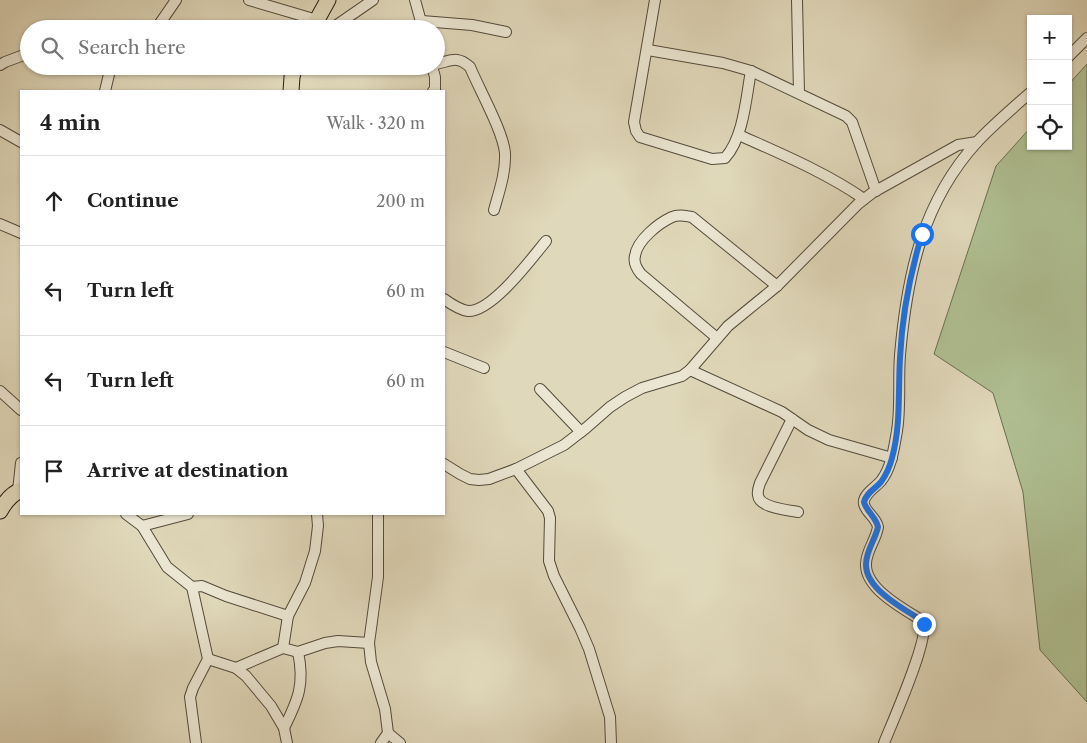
<!DOCTYPE html>
<html lang="en">
<head>
<meta charset="utf-8">
<style>
  :root { --surface:#fff; --page:#f2f2f2; --text:#222; --muted:#767676; --line:#e0e0e0 }
  body { margin:0; font-family:"Libre Caslon Text",serif; background:var(--page); color:var(--text) }
  .controls { position:absolute; right:15px; top:15px; display:grid; overflow:hidden; border-radius:0px; box-shadow:0 1px 4px #0004 }
  .controls button { width:45px; height:45px; display:grid; place-items:center; padding:0; border:0; border-bottom:1px solid var(--line); background:var(--surface); color:var(--text); font:25px sans-serif }
  .stop { position:absolute; width:15px; height:15px; margin:-11px; border:4px solid #1a73e8; border-radius:50%; background:#fff }
  .stop.end { background:#1a73e8; border-color:#fff; box-shadow:0 1px 5px #0008 }
  .list { margin:0; padding:0; list-style:none }
  h2 { display:flex; justify-content:space-between; align-items:center; height:65px; margin:0; padding:0 20px; font-size:21px }
  h2 small { font-size:16px; font-weight:400; color:var(--muted) }
  .list li { display:grid; grid-template-columns:32px 1fr auto; gap:15px; align-items:center; box-sizing:border-box; height:90px; padding:0 20px; border-top:1px solid var(--line) }
  .list b { display:block; font-size:19px; white-space:nowrap }
  .list em { font-size:16px; font-style:normal; color:var(--muted) }
  .icon { flex:none; width:28px; height:28px; fill:none; stroke:currentColor; stroke-width:2; stroke-linecap:round; stroke-linejoin:round }
  .map { position:relative; flex:none; width:1087px; height:743px; overflow:hidden }
  .search { position:absolute; background:var(--surface); box-shadow:0 1px 4px #0004; left:20px; top:20px; width:425px; height:55px; display:flex; align-items:center; gap:12px; box-sizing:border-box; padding:0 18px; border-radius:28px; color:var(--muted); font-size:19px }
  .panel { position:absolute; background:var(--surface); box-shadow:0 1px 4px #0004; left:20px; top:90px; width:425px; height:425px; border-radius:0px }
  .map>svg:first-child { display:block }
</style>
</head>
<body>
<div class="map">
<svg width="1087" height="743" viewBox="0 0 1087 743">
  <rect width="100%" height="100%" fill="#e0d8ba"/>
  <filter id="stains"><feTurbulence type="fractalNoise" baseFrequency=".004" numOctaves="4"/><feColorMatrix values="0 0 0 0 .2 0 0 0 0 .09 0 0 0 0 .02 0 0 0 .5 -.17"/></filter>
  <radialGradient id="worn" r=".72"><stop offset=".6" stop-color="#630" stop-opacity="0"/><stop offset="1" stop-color="#630" stop-opacity=".3"/></radialGradient>
  <path fill="#afbf92" stroke="#6a6e52" d="M1087,64v638l-47,-52 -17,-158 -30,-99 -59,-39 62,-188 35,-39v19h37v-61z"/>
  <g fill="none" stroke-linecap="round" stroke-linejoin="round">
    <defs>
      <g id="minor">
        <path d="M249,0l68,20"/>
        <path d="M415,0l8,29"/>
        <path d="M655,0l-21,122 2,9 4,6 72,22 13,-1c19,-21 21,-61 26,-87"/>
        <path d="M797,0l2,93"/>
        <path d="M422,21l50,4 34,7"/>
        <path d="M156,29l20,-29"/>
        <path d="M331,29l42,-29"/>
        <path d="M648,50l75,13 28,8 95,45 6,6 24,69"/>
        <path d="M1068,57l19,-19"/>
        <path d="M436,64c15,-3 21,-9 34,3 9,22 33,64 35,86 1,19 -6,39 -11,57"/>
        <path d="M0,65l5,-3 24,-9"/>
        <path d="M432,66l3,11v13l-2,1"/>
        <path d="M105,91l6,-25"/>
        <path d="M0,130l21,12"/>
        <path d="M739,135c42,19 86,37 125,64"/>
        <path d="M0,224l21,9"/>
        <path d="M444,299c7,5 16,11 24,12 24,1 64,-53 78,-70"/>
        <path d="M717,338l-76,-64c-4,-5 -8,-11 -6,-18 2,-16 24,-33 37,-39 7,-3 13,-1 20,0l85,69"/>
        <path d="M444,352l40,16"/>
        <path d="M690,370l92,42 26,18 21,10 63,18"/>
        <path d="M540,389l41,43"/>
        <path d="M0,391l21,19"/>
        <path d="M792,419l-32,64c-1,3 -3,8 -2,12 1,13 30,15 40,17"/>
        <path d="M444,464l16,10 10,5 9,1 10,-1 27,-10 48,-24 22,-17 24,-21 15,-10 17,-9 40,-12 8,-6 38,-44 49,-40 81,-82 14,-11 86,-48 19,-3"/>
        <path d="M516,469l32,42 2,7 -1,43 5,15 26,52 9,21 21,68 1,26"/>
        <path d="M18,491l3,-28"/>
        <path d="M126,514l16,12 25,41 25,20 16,72 -15,29 -3,9 6,46"/>
        <path d="M378,514v63l-9,66 2,19 14,47 3,24 -7,10"/>
        <path d="M142,526l46,-12"/>
        <path d="M192,587l10,-1 24,10 62,20"/>
        <path d="M283,648l5,-32 17,-33 10,-32 3,-25 -1,-12"/>
        <path d="M208,659l28,9 10,8 25,30 13,22 3,15"/>
        <path d="M236,668l47,-20 15,4 27,-9 13,-2 31,2"/>
        <path d="M284,728c14,-28 21,-44 14,-76"/>
        <path d="M388,733l12,10"/>
        <path d="M884,743c8,-20 47,-107 39,-122 -18,-11 -58,-32 -57,-57 0,-13 10,-24 12,-37 -2,-10 -12,-14 -14,-23 -2,-9 12,-17 17,-23 11,-14 13,-34 16,-50 4,-25 1,-51 3,-76 7,-80 22,-153 78,-214 16,-17 35,-33 53,-49"/>
      </g>
      <g id="highway">
        <path d="M312,29l16,-29"/>
        <path d="M291,91l1,-14 3,-11"/>
        <path d="M0,511c5,-9 11,-17 21,-21"/>
      </g>
    </defs>
    <use href="#minor" stroke="#544b3c" stroke-width="12"/>
    <use href="#highway" stroke="#251c12" stroke-width="17"/>
    <use href="#minor" stroke="#ebe6d2" stroke-width="10"/>
    <use href="#highway" stroke="#e0d8ba" stroke-width="15"/>
  </g>
  <g fill="none" stroke-linecap="round" stroke-linejoin="round">
    <path stroke="#1a73e8" stroke-width="6" d="M922,234c-12,40 -20,82 -22,124 -2,33 1,67 -8,100 -2,8 -6,17 -11,24 -6,7 -15,11 -17,20 2,9 12,15 14,25 -3,13 -12,24 -12,37 -1,25 39,46 57,57l1,3"/>
  </g>
  <rect width="100%" height="100%" filter="url(#stains)"/>
  <rect width="100%" height="100%" fill="url(#worn)"/>
</svg>
<div class="controls">
<button>+</button>
<button>−</button>
<button><svg class="icon" aria-label="locate" viewBox="0 0 24 24"><circle cx="12" cy="12" r="6"/><path d="M12 2v4M12 18v4M2 12h4M18 12h4"/></svg></button>
</div>
<div class="stop" style="left:922px;top:234px"></div>
<div class="stop end" style="left:924px;top:624px"></div>
<div class="search"><svg class="icon" aria-label="search" viewBox="0 0 24 24"><circle cx="10" cy="10" r="6"/><path d="M15 15l6 6"/></svg>Search here</div>
<section class="panel">
<h2>4 min<small>Walk · 320 m</small></h2>
<ul class="list">
<li><svg class="icon" aria-label="ahead" viewBox="0 0 24 24"><path d="M12 20V5M6 11l6-6 6 6"/></svg><div><b>Continue</b></div><em>200 m</em></li>
<li><svg class="icon" aria-label="left" viewBox="0 0 24 24"><path d="M17 20v-9H6M10 6l-5 5 5 5"/></svg><div><b>Turn left</b></div><em>60 m</em></li>
<li><svg class="icon" aria-label="left" viewBox="0 0 24 24"><path d="M17 20v-9H6M10 6l-5 5 5 5"/></svg><div><b>Turn left</b></div><em>60 m</em></li>
<li><svg class="icon" aria-label="arrive" viewBox="0 0 24 24"><path d="M6 21V4h12l-3 4 3 4H6"/></svg><div><b>Arrive at destination</b></div></li>
</ul>
</section>
</div>
</body>
</html>
